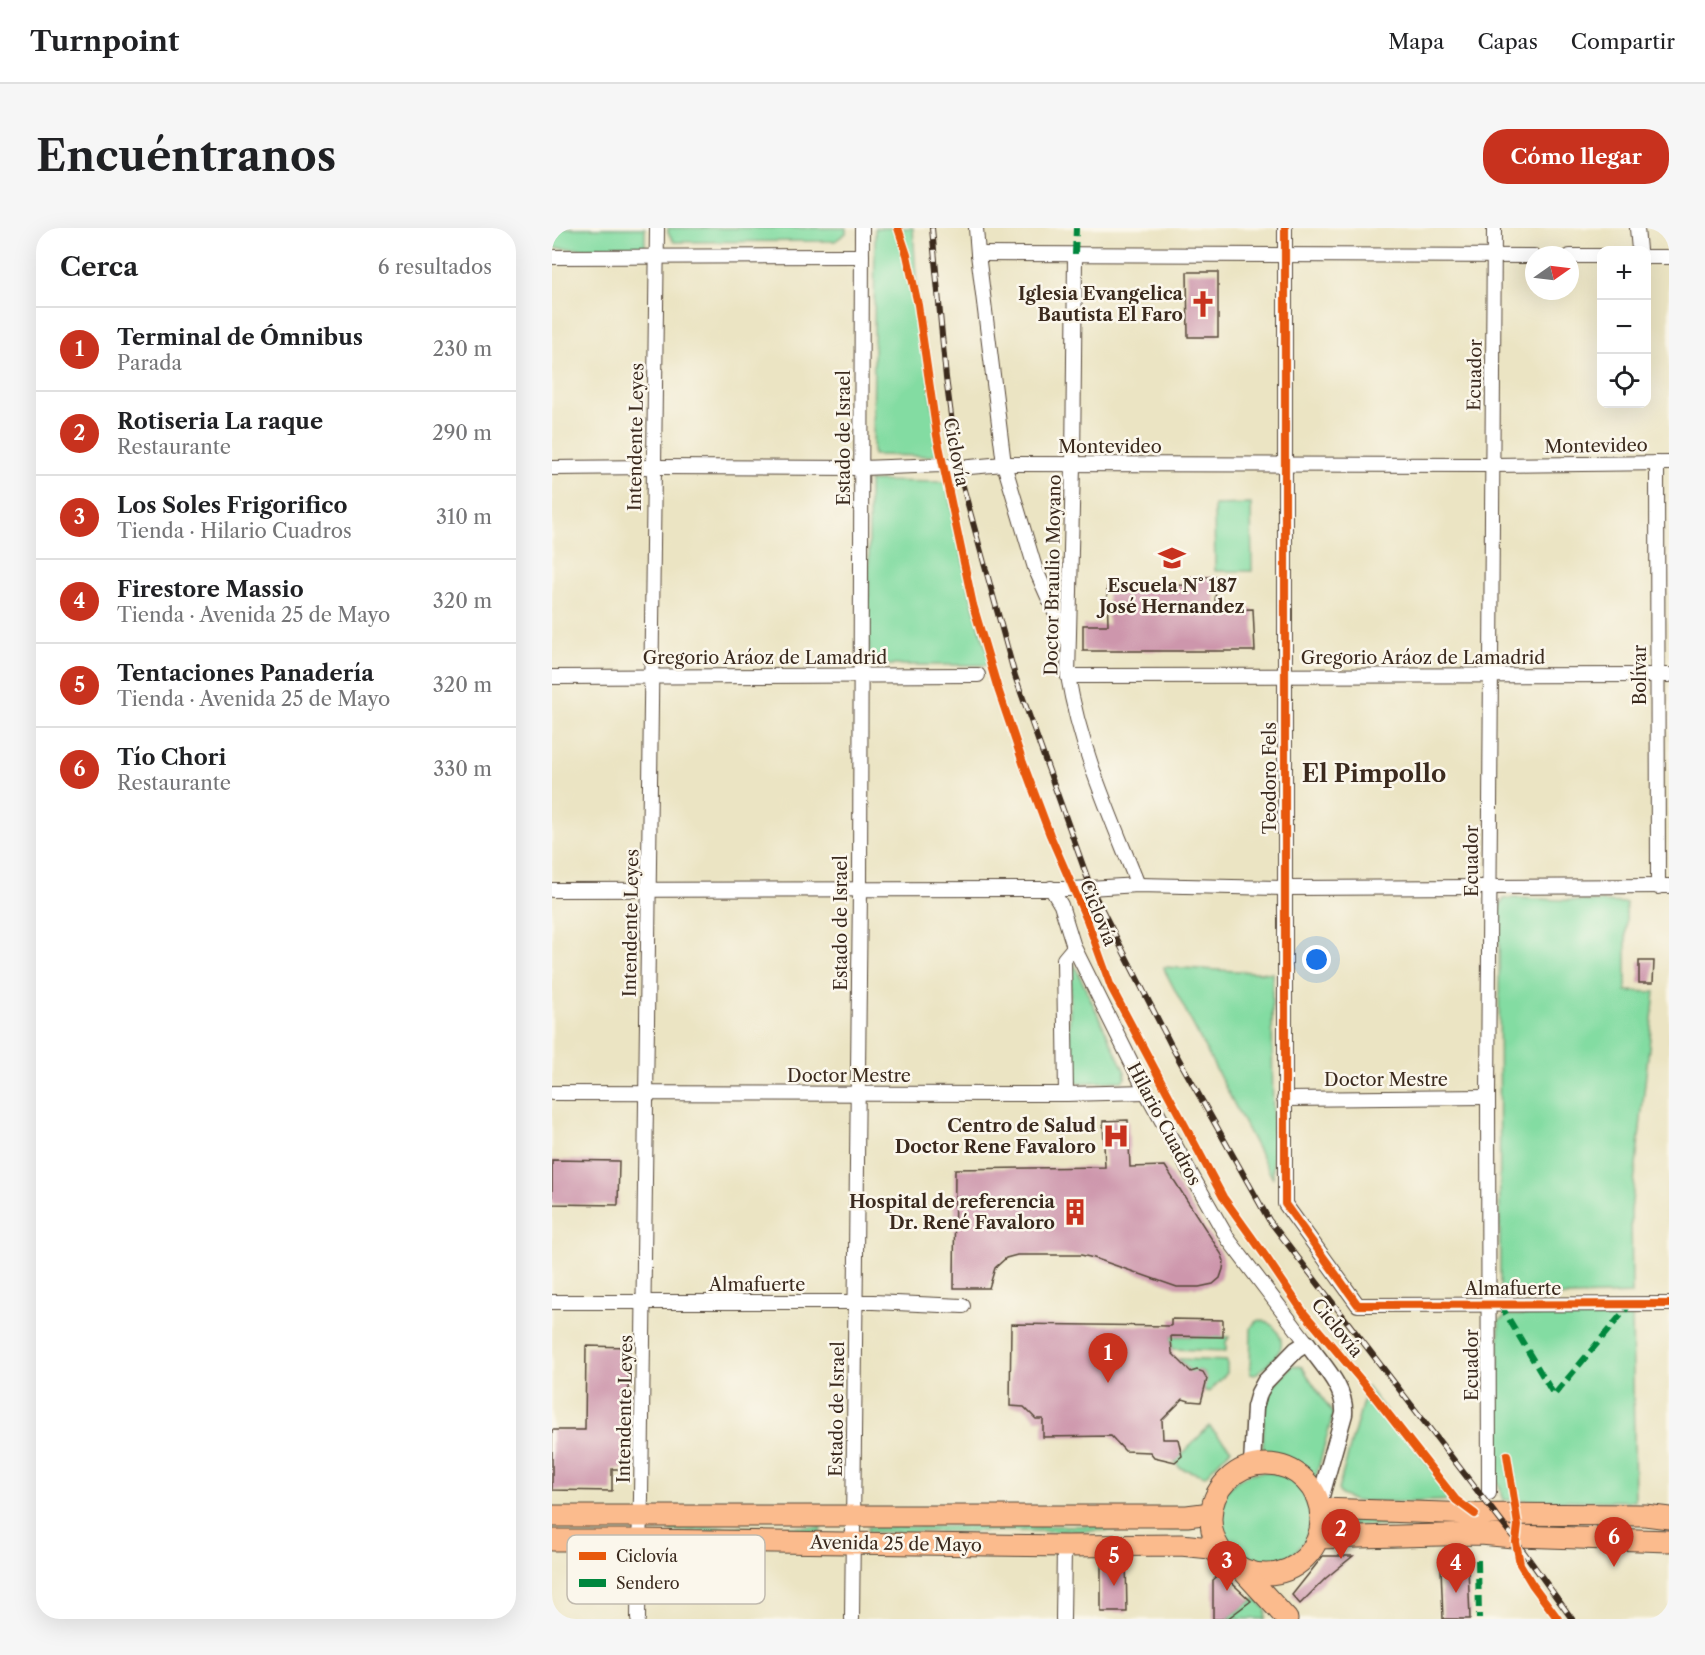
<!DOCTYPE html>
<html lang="es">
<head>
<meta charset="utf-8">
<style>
  :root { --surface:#fff; --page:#f6f6f6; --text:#202124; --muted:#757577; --line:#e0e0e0; --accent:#c8321e }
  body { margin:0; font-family:"Libre Caslon Text",serif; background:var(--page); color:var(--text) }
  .controls { position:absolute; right:18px; top:18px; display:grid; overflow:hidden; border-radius:12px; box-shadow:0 6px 24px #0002 }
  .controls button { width:54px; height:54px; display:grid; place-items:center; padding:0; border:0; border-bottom:2px solid var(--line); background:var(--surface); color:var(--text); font:30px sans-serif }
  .compass { position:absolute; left:973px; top:18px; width:54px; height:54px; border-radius:50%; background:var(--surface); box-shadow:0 6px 24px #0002; rotate:76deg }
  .you { position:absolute; left:765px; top:732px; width:21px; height:21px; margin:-15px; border:4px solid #fff; border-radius:50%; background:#1a73e8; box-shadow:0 0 0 9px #1a73e833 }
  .badge { display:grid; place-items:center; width:39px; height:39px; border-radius:50%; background:var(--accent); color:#fff; font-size:20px; font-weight:700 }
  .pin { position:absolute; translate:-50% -50px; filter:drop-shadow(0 2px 3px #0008) }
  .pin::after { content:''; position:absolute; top:32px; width:21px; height:18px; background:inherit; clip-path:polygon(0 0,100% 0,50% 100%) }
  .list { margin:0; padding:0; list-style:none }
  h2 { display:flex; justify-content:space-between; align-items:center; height:78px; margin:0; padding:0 24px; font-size:26px }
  h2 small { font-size:20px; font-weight:400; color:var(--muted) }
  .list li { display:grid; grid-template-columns:39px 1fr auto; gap:18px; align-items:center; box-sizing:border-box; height:84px; padding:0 24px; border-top:2px solid var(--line) }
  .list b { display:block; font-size:22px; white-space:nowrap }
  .list p { margin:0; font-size:20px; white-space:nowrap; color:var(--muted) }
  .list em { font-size:20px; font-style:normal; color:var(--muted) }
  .icon { flex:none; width:33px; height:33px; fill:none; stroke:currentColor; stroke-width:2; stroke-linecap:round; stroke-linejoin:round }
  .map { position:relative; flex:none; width:1117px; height:1391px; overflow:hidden; border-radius:24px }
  header { display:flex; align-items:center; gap:36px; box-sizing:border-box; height:84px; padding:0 30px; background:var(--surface); border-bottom:2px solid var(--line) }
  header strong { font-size:28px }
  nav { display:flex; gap:33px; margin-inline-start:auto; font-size:21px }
  .intro { display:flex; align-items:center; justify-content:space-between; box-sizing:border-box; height:144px; padding:0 36px }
  h1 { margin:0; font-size:42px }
  .button { padding:15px 27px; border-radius:24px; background:var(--accent); color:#fff; font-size:21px; font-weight:700 }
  main { display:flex; gap:36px; padding:0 36px }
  aside { flex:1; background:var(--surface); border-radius:24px; box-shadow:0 6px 24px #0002 }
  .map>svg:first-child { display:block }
</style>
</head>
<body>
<header>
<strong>Turnpoint</strong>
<nav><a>Mapa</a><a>Capas</a><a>Compartir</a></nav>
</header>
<div class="intro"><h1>Encuéntranos</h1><a class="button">Cómo llegar</a></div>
<main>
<aside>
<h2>Cerca<small>6 resultados</small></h2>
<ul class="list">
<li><span class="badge">1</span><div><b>Terminal de Ómnibus</b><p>Parada</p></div><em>230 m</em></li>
<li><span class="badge">2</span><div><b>Rotiseria La raque</b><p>Restaurante</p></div><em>290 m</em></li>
<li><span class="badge">3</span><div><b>Los Soles Frigorifico</b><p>Tienda · Hilario Cuadros</p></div><em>310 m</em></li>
<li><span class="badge">4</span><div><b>Firestore Massio</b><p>Tienda · Avenida 25 de Mayo</p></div><em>320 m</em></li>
<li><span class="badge">5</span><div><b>Tentaciones Panadería</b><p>Tienda · Avenida 25 de Mayo</p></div><em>320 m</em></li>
<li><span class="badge">6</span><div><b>Tío Chori</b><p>Restaurante</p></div><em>330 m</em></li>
</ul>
</aside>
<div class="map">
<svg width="1117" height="1391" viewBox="0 0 1117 1391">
  <rect width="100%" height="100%" fill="#fbf7ec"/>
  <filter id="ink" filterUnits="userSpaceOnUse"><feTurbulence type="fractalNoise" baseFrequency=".0167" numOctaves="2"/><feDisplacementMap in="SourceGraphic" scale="12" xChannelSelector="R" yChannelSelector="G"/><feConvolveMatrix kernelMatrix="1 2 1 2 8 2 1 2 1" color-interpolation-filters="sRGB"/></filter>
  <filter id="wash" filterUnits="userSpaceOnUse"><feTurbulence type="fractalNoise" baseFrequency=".008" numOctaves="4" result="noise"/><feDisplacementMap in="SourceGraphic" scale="24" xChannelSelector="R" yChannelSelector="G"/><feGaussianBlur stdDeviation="1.35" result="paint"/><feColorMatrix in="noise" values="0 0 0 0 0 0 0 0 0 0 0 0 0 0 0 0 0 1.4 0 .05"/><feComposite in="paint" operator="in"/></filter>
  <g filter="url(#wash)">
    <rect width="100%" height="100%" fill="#ebe4c3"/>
    <g fill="#83dca2" stroke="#5f8360" stroke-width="1.5">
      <path d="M0,0h93v22l-93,-2z"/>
      <path d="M116,0h178v5l-11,8 -161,1 -6,-9z"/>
      <path d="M323,0h38l5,77 22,147 -10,4 -57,-1z"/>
      <path d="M317,253l77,1 27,123 18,60h-122z"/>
      <path d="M699,276l1,67h-37l-1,-66z"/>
      <path d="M965,670l109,5v88l29,1 -24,219 1,83 -117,4 -13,-5 -2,-5 -1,-381 5,-8z"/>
      <path d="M522,736l51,108v6l-3,3 -48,2 -4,-4 -2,-5 3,-108z"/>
      <path d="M612,739l108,6 1,206 -108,-208z"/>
      <path d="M955,1087h125l3,186 -131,-1 -9,-25 3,-20 1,-134z"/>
      <path d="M707,1092c9,1 15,5 19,13 12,18 -11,31 -23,42l-5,-1 1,-46 4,-6z"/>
      <path d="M619,1108l58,1 -3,5v9l-54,-2z"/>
      <path d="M626,1131l49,2v12l-18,19 -12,-5 10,-8 -4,-7 -6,-2 -5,3z"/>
      <path d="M741,1137l9,2 31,47 -19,70 -9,-16 -21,-12 -21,-3 1,-54 2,-5z"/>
      <path d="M815,1159l89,113 -47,2 -55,-1 -13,-6 -3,-5z"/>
      <path d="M657,1198l22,23 -26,27 -25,-8 -5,-6z"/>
      <circle cx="712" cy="1290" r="46"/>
      <path d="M779,1292l75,1v5l-75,-1z"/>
      <path d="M640,1297v5l-324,2v-5z"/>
      <path d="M119,1299h150v5l-150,-1z"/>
      <path d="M703,1370l11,11 -1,10h-38z"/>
    </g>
    <g id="blocks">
      <g fill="#cd96ac">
        <path d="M635,44h31v65h-30z"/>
        <path d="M635,349h29l-1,33 38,-1 2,42h-172v-26h25l-1,-38 80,-2z"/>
        <path d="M1087,733h15l-1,22h-14z"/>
        <path d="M576,892l2,47 35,-1 57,89 2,6 -1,8 -3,9 -7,6 -14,3h-22l-83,-29 -13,-3h-64l-11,3 -11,10 -6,20h-35l1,-119 150,-2 -2,-46z"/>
        <path d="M0,932l67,1 -1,44 -66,-1z"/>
        <path d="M619,1091l52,1v17l-52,-1 1,17 19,19 6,-2 6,2 4,7 -6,23 -12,-1 -6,-2 -21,21 1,19h15l4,17 -7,6 -21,-5 -4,-5 -25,-1 -14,-15 -68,1v-18h-7l-12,-12 -14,-1 1,-82 160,2z"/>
        <path d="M34,1118l43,1 -2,122h-15v22l-60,-1v-60h33z"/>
        <path d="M771,1328h30l-27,22 -26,26 -8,-9z"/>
        <path d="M574,1332l1,52h-26v-51z"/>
        <path d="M916,1339l2,52h-27l-2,-51z"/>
        <path d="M669,1345l30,28 -24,18h-14v-39z"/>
      </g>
    </g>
  </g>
  <g filter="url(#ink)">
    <use href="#blocks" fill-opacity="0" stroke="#554637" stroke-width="1.5"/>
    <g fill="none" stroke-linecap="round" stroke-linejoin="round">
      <defs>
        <g id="minor">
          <path d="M424,0l2,26 26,210 31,104 33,74"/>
          <path d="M733,0v976l73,101 311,-1"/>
          <path d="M1085,0l2,22"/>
          <path d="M426,26l556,2"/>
          <path d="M523,26l-2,211 -5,211c12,73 43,141 70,209"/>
          <path d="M1018,28h32"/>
          <path d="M0,29l310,-1"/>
          <path d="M1094,29h23"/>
          <path d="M1105,235l1,424"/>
          <path d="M0,240l102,-1 208,1 80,-3 16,3 46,-4 488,1 177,-2"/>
          <path d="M516,448l601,-1"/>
          <path d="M0,449l426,-2"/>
          <path d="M499,660l10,17 13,42 72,145 45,82 37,65 79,104"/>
          <path d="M0,662l521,-1 65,-4 147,3 384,-2"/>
          <path d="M0,865l514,1 80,-2"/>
          <path d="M514,866l-2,-135 10,-12"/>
          <path d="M732,871l204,-2"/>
          <path d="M0,1074h321l90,4"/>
          <path d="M937,1265l-1,-396 6,-869"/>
          <path d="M86,1391l1,-79 2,-42 16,-1270"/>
          <path d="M300,1391l8,-730 2,-661"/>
          <path d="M511,1391l1,-73"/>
        </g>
        <path id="tertiary" d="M700,1237l3,-58 4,-14 6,-11 31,-32 11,-7c14,21 39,44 37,71l-25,89"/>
        <g id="primary">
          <circle cx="714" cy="1291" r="55"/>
          <path d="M769,1281l154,5 170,1 24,3"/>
          <path d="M0,1288h635l24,-3"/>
          <path d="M766,1310l163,-4 32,3 4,-1 152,5"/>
          <path d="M0,1312h87l425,6 117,-1 29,3 24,16"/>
          <path d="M689,1341l46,50"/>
        </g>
      </defs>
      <use href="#minor" stroke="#554637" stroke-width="16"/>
      <use href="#tertiary" stroke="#554637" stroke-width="19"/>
      <use href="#primary" stroke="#554637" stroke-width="23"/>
      <use href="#minor" stroke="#fff" stroke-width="14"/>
      <use href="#tertiary" stroke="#fff" stroke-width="16"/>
      <use href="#primary" stroke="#fbbb8d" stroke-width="21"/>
      <defs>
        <path id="rail" d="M380,0l14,150 12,90 57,208 76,212 81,159 97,173 244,317 59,82"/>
      </defs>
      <use href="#rail" stroke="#3b2a1e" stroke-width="6"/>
      <use href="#rail" stroke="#fbf7ec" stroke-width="4" stroke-dasharray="11" stroke-linecap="butt"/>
      <g stroke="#00873e" stroke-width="6" stroke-dasharray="12 6" stroke-linecap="butt">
        <path d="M523,26l1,-26"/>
        <path d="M948,1076l54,91 77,-92"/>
        <path d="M926,1332l1,59"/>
      </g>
      <defs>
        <g id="cycleway">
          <path d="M346,0l9,27 11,50 19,131 36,169 24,81 26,77 27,72 37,85 24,67 112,210 43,60 38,56 63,74 89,113 19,14"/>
          <path d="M733,0v976l73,101 311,-1"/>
          <path d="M955,1227l11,70 -2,17 4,22 12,20 26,35"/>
        </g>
      </defs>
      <use href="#cycleway" stroke="#fbf7ec" stroke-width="11"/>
      <use href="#cycleway" stroke="#e8590c" stroke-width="8"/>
    </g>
  </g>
  <defs>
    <symbol id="church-bare" viewBox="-9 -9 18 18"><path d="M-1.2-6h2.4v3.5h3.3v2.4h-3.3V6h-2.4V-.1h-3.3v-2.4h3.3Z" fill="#c8321e" stroke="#fbf7ec" stroke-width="2.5" paint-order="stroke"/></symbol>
    <symbol id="school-bare" viewBox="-9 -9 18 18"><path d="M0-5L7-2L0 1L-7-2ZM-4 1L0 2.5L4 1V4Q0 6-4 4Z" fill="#c8321e" stroke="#fbf7ec" stroke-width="2.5" paint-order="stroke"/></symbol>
    <symbol id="hospital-bare" viewBox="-9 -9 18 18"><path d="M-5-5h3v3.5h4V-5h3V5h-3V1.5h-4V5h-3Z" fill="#c8321e" stroke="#fbf7ec" stroke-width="2.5" paint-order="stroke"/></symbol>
    <symbol id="building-bare" viewBox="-9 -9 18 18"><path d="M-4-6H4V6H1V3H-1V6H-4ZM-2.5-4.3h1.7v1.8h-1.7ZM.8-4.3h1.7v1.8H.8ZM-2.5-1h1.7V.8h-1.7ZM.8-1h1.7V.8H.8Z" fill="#c8321e" stroke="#fbf7ec" stroke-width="2.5" paint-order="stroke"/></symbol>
  </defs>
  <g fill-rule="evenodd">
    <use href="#church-bare" x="632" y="57" width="38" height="38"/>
    <use href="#school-bare" x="601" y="311" width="38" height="38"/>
    <use href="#hospital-bare" x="545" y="889" width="38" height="38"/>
    <use href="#building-bare" x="504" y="965" width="38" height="38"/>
  </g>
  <g text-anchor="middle" stroke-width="5" stroke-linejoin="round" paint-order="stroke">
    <g font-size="18" font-weight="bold" fill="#3b2a1e" stroke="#fbf7ec" text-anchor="end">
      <text x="631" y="72">Iglesia Evangelica<tspan x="631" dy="21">Bautista El Faro</tspan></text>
      <text x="620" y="364" text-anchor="middle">Escuela N° 187<tspan x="620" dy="21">José Hernandez</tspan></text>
      <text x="544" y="904">Centro de Salud<tspan x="544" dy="21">Doctor Rene Favaloro</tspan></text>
      <text x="503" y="980">Hospital de referencia<tspan x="503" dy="21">Dr. René Favaloro</tspan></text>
    </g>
    <g font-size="18" fill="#3b2a1e" stroke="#fbf7ec">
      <text transform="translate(923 147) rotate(-89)" y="6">Ecuador</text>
      <text transform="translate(84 209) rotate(-89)" y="6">Intendente Leyes</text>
      <text transform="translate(292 210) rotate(-90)" y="6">Estado de Israel</text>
      <text transform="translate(1044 218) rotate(-1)" y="6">Montevideo</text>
      <text x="558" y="225">Montevideo</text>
      <text transform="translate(404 224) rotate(79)" y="6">Ciclovía</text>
      <text transform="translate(501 347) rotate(-89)" y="6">Doctor Braulio Moyano</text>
      <text x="213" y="436">Gregorio Aráoz de Lamadrid</text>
      <text x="871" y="436">Gregorio Aráoz de Lamadrid</text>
      <text transform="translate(1088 447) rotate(-90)" y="6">Bolívar</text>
      <text transform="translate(718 550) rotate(-90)" y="6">Teodoro Fels</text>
      <text transform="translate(920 633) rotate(-90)" y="6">Ecuador</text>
      <text transform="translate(546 685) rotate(68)" y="6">Ciclovía</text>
      <text transform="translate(79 695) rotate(-89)" y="6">Intendente Leyes</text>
      <text transform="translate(289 695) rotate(-90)" y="6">Estado de Israel</text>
      <text x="297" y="854">Doctor Mestre</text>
      <text x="834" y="858">Doctor Mestre</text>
      <text transform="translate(612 896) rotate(62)" y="6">Hilario Cuadros</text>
      <text x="205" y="1063">Almafuerte</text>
      <text x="961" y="1067">Almafuerte</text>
      <text transform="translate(785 1100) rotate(51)" y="6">Ciclovía</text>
      <text transform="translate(920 1137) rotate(-90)" y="6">Ecuador</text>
      <text transform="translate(73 1181) rotate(-89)" y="6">Intendente Leyes</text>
      <text transform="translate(285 1181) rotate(-89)" y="6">Estado de Israel</text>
      <text transform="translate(344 1316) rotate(1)" y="6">Avenida 25 de Mayo</text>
    </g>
    <g font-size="24" font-weight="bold" fill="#3b2a1e" stroke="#fbf7ec">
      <text x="822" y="554">El Pimpollo</text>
    </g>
  </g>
  <rect x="15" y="1307" width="198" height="69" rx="9" fill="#fbf7ec" stroke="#c1baae" stroke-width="1.5"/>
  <rect x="27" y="1324" width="27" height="8" fill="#e8590c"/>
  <rect x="27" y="1351" width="27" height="8" fill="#00873e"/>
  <g font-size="16" fill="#3b2a1e">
    <text x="64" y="1334">Ciclovía</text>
    <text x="64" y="1361">Sendero</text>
  </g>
</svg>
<div class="controls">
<button>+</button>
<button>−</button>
<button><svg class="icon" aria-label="locate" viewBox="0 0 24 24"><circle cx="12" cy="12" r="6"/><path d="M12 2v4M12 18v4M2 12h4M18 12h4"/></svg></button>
</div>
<svg class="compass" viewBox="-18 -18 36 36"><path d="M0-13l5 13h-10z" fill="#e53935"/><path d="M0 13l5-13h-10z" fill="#757577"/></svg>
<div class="you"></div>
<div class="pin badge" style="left:556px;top:1155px">1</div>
<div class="pin badge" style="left:789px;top:1331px">2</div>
<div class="pin badge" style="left:675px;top:1363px">3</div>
<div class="pin badge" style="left:904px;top:1365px">4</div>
<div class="pin badge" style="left:562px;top:1358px">5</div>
<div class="pin badge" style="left:1062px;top:1339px">6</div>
</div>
</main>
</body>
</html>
